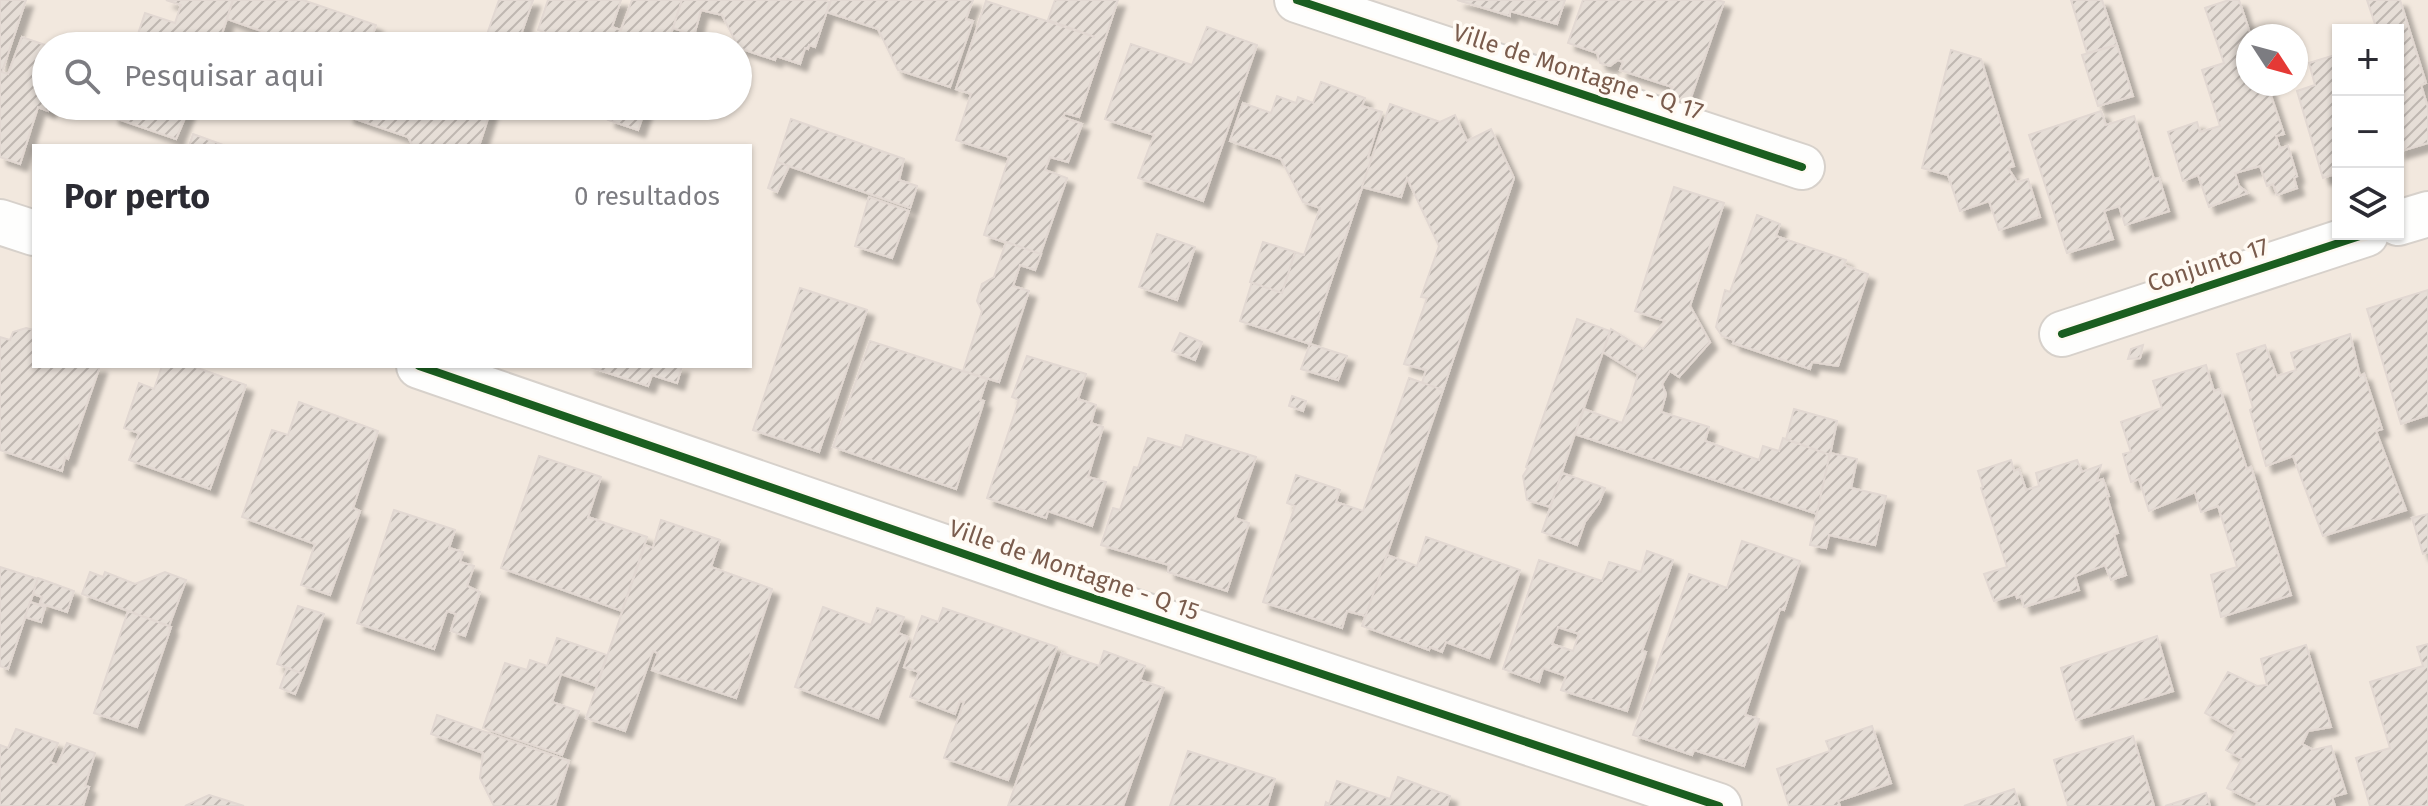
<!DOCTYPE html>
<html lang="pt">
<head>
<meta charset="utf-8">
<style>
  :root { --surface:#fff; --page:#f7f7f7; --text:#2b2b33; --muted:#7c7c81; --line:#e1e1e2 }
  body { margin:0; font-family:"Fira Sans",sans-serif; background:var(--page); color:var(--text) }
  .controls { position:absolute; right:24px; top:24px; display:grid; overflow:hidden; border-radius:0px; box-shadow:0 2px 6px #0004 }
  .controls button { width:72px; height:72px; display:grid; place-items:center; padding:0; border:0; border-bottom:2px solid var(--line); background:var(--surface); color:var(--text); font:40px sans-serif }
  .compass { position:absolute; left:2236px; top:24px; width:72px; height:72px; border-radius:50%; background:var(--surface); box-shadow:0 2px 6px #0004; rotate:126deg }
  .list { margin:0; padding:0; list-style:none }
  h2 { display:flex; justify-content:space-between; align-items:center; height:104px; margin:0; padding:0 32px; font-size:34px }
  h2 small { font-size:26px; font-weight:400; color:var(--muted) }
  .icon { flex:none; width:44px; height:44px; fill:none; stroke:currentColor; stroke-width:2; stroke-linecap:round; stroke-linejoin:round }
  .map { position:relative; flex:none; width:2428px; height:806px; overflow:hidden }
  .search { position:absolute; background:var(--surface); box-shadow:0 2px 6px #0004; left:32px; top:32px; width:720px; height:88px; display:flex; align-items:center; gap:20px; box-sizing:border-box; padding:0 28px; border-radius:44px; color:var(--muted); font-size:30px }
  .panel { position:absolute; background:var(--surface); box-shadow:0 2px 6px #0004; left:32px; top:144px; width:720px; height:224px; border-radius:0px }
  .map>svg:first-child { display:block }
</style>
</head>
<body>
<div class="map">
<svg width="2428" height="806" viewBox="0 0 2428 806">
  <defs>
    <pattern id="building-hatch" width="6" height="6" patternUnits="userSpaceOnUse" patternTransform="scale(2)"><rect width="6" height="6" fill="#e6ded7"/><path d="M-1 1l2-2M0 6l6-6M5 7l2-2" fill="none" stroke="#bfb7b1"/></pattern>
    <filter id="shadow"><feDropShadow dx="7" dy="7" stdDeviation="2" flood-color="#0004"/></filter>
  </defs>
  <rect width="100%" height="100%" fill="#f9f5f0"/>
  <path fill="#f2e8de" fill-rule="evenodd" d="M0,0h2428v806h-2428zM2338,30h60v204h-60zM2248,36h48v48h-48zM46,46h692v60h-692zM34,146h716v220h-716z"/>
  <g fill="url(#building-hatch)" stroke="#e2d8d2" stroke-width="2" fill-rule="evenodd" filter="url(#shadow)">
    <path d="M0,0h26l-24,72 6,2 14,-37 26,9 -2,60h4l-2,5 -10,-4 -18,57 -20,-7z"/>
    <path d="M166,0h67l-15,46h-84l11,-33 30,10 6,-18z"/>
    <path d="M233,0h70l73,25 -7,21h-38l-38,-13 -3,8 -63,-22z"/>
    <path d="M499,0h34l-16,46h-34z"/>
    <path d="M548,0h73l-9,27 9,3 11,-30h50l-15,46h-84l-45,-16z"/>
    <path d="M682,0h141l7,2 -15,45 -6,-2 -1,4 -3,-1 -5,16 -24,-8 -1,4 -36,-12 -17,-33 -21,-5 -6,22 -4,2 -18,-6z"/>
    <path d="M831,0h142l-7,19 7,2 -23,66 -52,-17 -20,-41 -51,-17z"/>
    <path d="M1055,0h63l-39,117 -14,-4 -2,4 19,7 -14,38 -18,-5 -5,13 22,8 -27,77 -56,-20 25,-78 -53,-17 15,-46 -15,-5 30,-88 109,36 -47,-17z"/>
    <path d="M1457,0h108l-8,24 -47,-13v5z"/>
    <path d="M1583,0h134l7,2 -35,101 -20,-7 3,-9 -52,-17 3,-8 -5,-2 -8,6 -10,-3 -3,-10 -29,-10z"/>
    <path d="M2071,0h31l15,45 -30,8z"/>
    <path d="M2229,0h10l12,36h-3v48h19l17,50 -8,2 4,12 8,-2 9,30 -3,2 3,10 -20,7 -4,-11 -6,2 -7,-20 -25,7 4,13 9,7 -39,14 -11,-32 -15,6 -15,-49 29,-10 3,10 20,-6 -18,-56 22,-7 -19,-55z"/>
    <path d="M2367,0h33l26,83 -5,2 7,23v35l-30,9v-122h-21z"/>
    <path d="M1207,27l50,18 -54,156 -65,-23 16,-43 -49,-16 26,-75 61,21z"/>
    <path d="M521,33l21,7 15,6h-40z"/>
    <path d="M2117,45l16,51 -35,10 -16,-51z"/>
    <path d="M1951,50l30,9 33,107 -6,2 9,14 11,-3 12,38 -41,13 -10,-29 -29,10 -12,-36 -26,-7z"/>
    <path d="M2338,54v119l-15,5 -26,-87 18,-6 -6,-22z"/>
    <path d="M1321,82l44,16 -3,8 20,6 -14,45 4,1 -62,186 -70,-23 12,-39 30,11 13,-41 9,3 16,-47 -17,-6 -22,-43 -51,-18 13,-38 28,10 6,-17 19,7 2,-6 15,6z"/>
    <path d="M1390,104l50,18 15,-7 12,26 24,-12 23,49 -71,212 -21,-7 4,-13 -22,-6 23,-66 -6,-1 18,-51 -32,-68 -6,19 -39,-10z"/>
    <path d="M116,106h74l-14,33 -64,-22z"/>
    <path d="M350,106h142l-13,40h-66l-5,-9 -61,-21z"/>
    <path d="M614,106h15l16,4 -7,20 -30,-10z"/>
    <path d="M2101,111l5,14 28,-9 20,63 5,-1 10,33 -44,14 -6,-19 -15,5 9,28 -46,14 -38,-118z"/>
    <path d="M791,119l113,40 -5,21 18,6 -7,22 -133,-46z"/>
    <path d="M193,134l33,12h-37z"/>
    <path d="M777,162l12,4 -12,26 -9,-4z"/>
    <path d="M1674,187l50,16 -34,103 20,36 -31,35 -9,-6 -8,13 4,10 -5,18 48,15 -4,14 54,19 4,-14 16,5 4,-13 47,17 -13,59 -242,-80 9,-25 38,14 8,-21 8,-28 -35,-22 8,-23 32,20 22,-28 -30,-10z"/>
    <path d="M869,197l40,14 -17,47 -37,-12z"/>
    <path d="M1757,215l23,9 -4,12 70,24 -2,5 24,9 -30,92 -26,-4 -2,7 -77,-26 1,-3 -12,-4 -6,-9 9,-37 5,2z"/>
    <path d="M1157,234l38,13 -18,53 -38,-13z"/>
    <path d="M1006,242l35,12 -6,16 -15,-5 -7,21 16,5 -30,91 -36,-11 19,-60 -5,-10 5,-17 12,-7z"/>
    <path d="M1263,242l32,10 -13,41 -32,-11z"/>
    <path d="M800,288l67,22 -48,142 -66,-22z"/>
    <path d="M2428,290v125l-27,9 -34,-115z"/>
    <path d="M1577,319l33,12 -60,176 -23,-7 -4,-24 5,-8 -2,-1z"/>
    <path d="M26,328l8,2v36h66l-32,93 -3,-2 -3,14 -62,-21v-113l10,3 3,-8z"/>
    <path d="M1180,333l22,9 -7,18 -23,-9z"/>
    <path d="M2350,334l10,42 4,-2 18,55 -6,2 30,79 -83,26 -30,-80 -27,10 -16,-56 3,-2 -16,-54 28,-9 12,31 19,-6 -5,-17z"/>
    <path d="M870,341l117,38 -7,21 4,1 -28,88 -123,-42z"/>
    <path d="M1310,344l37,12 -9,24 -37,-11z"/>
    <path d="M2143,345l-3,13 -12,1 3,-10z"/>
    <path d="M1027,356l59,18 -8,25 18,6 -5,18 12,4 -15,50 18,5 -14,44 -44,-15 -2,7 -59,-20 32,-98 -7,-3z"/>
    <path d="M2206,365l8,26 6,-2 27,80 4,-2 40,128 -70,22 -10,-42 26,-8 -19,-61 -17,6 -6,-20 -46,19 -10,-32 -8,3 -8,-28 8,-2 -10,-30 41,-14 -9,-27z"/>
    <path d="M162,366h30l54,19 -36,104 -81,-29 10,-27 -15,-5 15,-45 15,6z"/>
    <path d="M587,366h95l-5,17 -25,-8 -4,11z"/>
    <path d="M1409,378l34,12 -77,226 -19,-5 -5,17 -79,-26 32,-96 -8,-3 9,-28 44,15 -4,12 27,9z"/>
    <path d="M1292,396l14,5 -3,10 -14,-5z"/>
    <path d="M299,402l79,29 -25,77 7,3 -30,84 -29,-10 14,-41 -73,-27 30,-87 16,5z"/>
    <path d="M1794,409l43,12 -7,34 -44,-16z"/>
    <path d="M1186,435l70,22 -21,61 14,5 -22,68 -59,-19 1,-7 -68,-20 12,-37 7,2 14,-43 4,1 10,-30 34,10z"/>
    <path d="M1830,453l27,6 -6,29 35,8 -11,49 -46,-10 -3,13 -16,-3z"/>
    <path d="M539,456l62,21 -13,40 59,20 -25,74 -121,-43z"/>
    <path d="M2011,460l3,11 5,-2 7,21 13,-4 -3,-13 41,-13 5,12 19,-7 -4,16 6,-2 6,17 -2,1 11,36 -4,1 12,41 -15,5 -6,-15 -30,11 4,14 -55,17 -3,-11 -4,2 -1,-4 -22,7 -10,-27 23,-7 -26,-79 2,-1 -5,-16z"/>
    <path d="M1562,473l43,15 -6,15 -14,19 -8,23 -35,-13z"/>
    <path d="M394,510l61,20 -6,18 14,4 -3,10 14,4 -7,20 13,6 -15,44 -14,-5 5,-17 -9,-3 -13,38 -77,-26z"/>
    <path d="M2428,514v38l-5,2 -11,-36z"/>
    <path d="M661,520l59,20 -9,27 61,22 -36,109 -84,-28 6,-17 -5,-2 -28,80 -39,-13 59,-173 8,3z"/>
    <path d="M1426,537l94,33 -31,88 -43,-16 -4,10 -12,-5 -1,3 -67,-24 25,-71 30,11z"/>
    <path d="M1742,541l58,20 -16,49 -4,-1 -35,106 14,4 -15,47 -50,-16 -2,5 -59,-20 56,-161 38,14z"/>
    <path d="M1647,551l26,9 -31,91 4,1 -19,59 -66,-21 5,-14 -23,-8 -4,14 -36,-13 36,-109 63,21 7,-19 32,10zM1558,627l21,7 -6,17 -21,-7z"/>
    <path d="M0,567l38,12 -30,90 -8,-3z"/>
    <path d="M90,572l13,5 2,-5 30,12 30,-12 21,8 -17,46 -87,-32z"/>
    <path d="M38,578l36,13 -7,21 -27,-9 2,-6 -9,-3z"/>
    <path d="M30,602l15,5 -4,15 -16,-5z"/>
    <path d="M298,606l26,8 -21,60 -26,-10z"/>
    <path d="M823,607l48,18 6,-17 27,9 -6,16 10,4 -30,81 -83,-31z"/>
    <path d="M943,608l114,39 -49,133 -64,-22 20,-56 -4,-1 -5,13 -45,-17 9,-25 -15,-5 18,-51 16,6z"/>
    <path d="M128,611l43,16 -34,100 -43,-14z"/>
    <path d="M2157,636l16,55 -97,29 -15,-52z"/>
    <path d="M557,638l50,17 -11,31 -35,-12 -9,28 27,9 -17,44 -79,-27 22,-65 22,7 3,-10 17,6z"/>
    <path d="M2428,644v162h-58l-14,-48 34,-10 -20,-66 53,-16 -6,-19z"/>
    <path d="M2306,645l25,82 -23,4 -6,13 11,6 18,-4 15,47 -14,4 3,9h-79l2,-3 -31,-15 15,-29 -16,-9 10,-19 -31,-18 23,-41 29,14 10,-1 -6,-26z"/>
    <path d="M1104,651l41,15 -5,14 24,8 -41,118h-115l54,-153 37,13z"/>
    <path d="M287,668l16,6 -8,20 -15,-6z"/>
    <path d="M437,715l132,46 -14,45h-61l-14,-28 3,-25 -52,-19z"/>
    <path d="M1872,726l19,57 -53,18 2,5h-51l-12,-37 53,-18 -4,-10z"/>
    <path d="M16,729l42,14 -8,19 7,3 10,-22 28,10 -10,33 4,1 -6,19h-83v-61l8,3z"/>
    <path d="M2133,736l21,70h-86l-14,-46z"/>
    <path d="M1188,751l87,28 -8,27h-97z"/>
    <path d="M1398,777l52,19 -3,10h-122l1,-4 3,2 8,-23 53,18z"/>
    <path d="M2014,789l6,17h-56l14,-5z"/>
    <path d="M2206,793l4,13h-45z"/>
    <path d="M209,795l35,11h-59z"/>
  </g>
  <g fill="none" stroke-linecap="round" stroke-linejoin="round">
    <defs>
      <g id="minor">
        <path d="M1297,0l505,167"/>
        <path d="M0,222l34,11"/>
        <path d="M2398,223l30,-9"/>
        <path d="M2062,334l304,-100"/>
        <path d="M419,366l638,220 662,220"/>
      </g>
    </defs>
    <use href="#minor" stroke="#d7d1cb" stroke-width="48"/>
    <use href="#minor" stroke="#fefefd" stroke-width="44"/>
    <defs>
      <g id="cycleway">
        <path d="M1297,0l505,167"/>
        <path d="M2062,334l304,-100"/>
        <path d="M419,366l638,220 662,220"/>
      </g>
    </defs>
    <use href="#cycleway" stroke="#fffaf3" stroke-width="13"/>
    <use href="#cycleway" stroke="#1b5e20" stroke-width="8"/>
  </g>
  <g text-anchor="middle" stroke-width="7" stroke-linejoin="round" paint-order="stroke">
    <g font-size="24" fill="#7a5c4d" stroke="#fffaf3">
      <text transform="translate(1578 72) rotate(18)" y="8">Ville de Montagne - Q 17</text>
      <text transform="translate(2208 265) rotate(-18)" y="8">Conjunto 17</text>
      <text transform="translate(1074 570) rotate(19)" y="8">Ville de Montagne - Q 15</text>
    </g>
  </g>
</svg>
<div class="controls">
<button>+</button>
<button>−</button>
<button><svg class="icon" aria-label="layers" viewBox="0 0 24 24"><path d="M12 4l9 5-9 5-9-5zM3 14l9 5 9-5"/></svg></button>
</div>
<svg class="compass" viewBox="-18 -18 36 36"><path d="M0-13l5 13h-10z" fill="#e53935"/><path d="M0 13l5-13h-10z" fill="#7c7c81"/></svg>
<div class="search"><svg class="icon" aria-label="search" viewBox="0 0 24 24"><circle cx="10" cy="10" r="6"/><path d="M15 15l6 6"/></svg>Pesquisar aqui</div>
<section class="panel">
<h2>Por perto<small>0 resultados</small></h2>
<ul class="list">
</ul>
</section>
</div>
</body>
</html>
